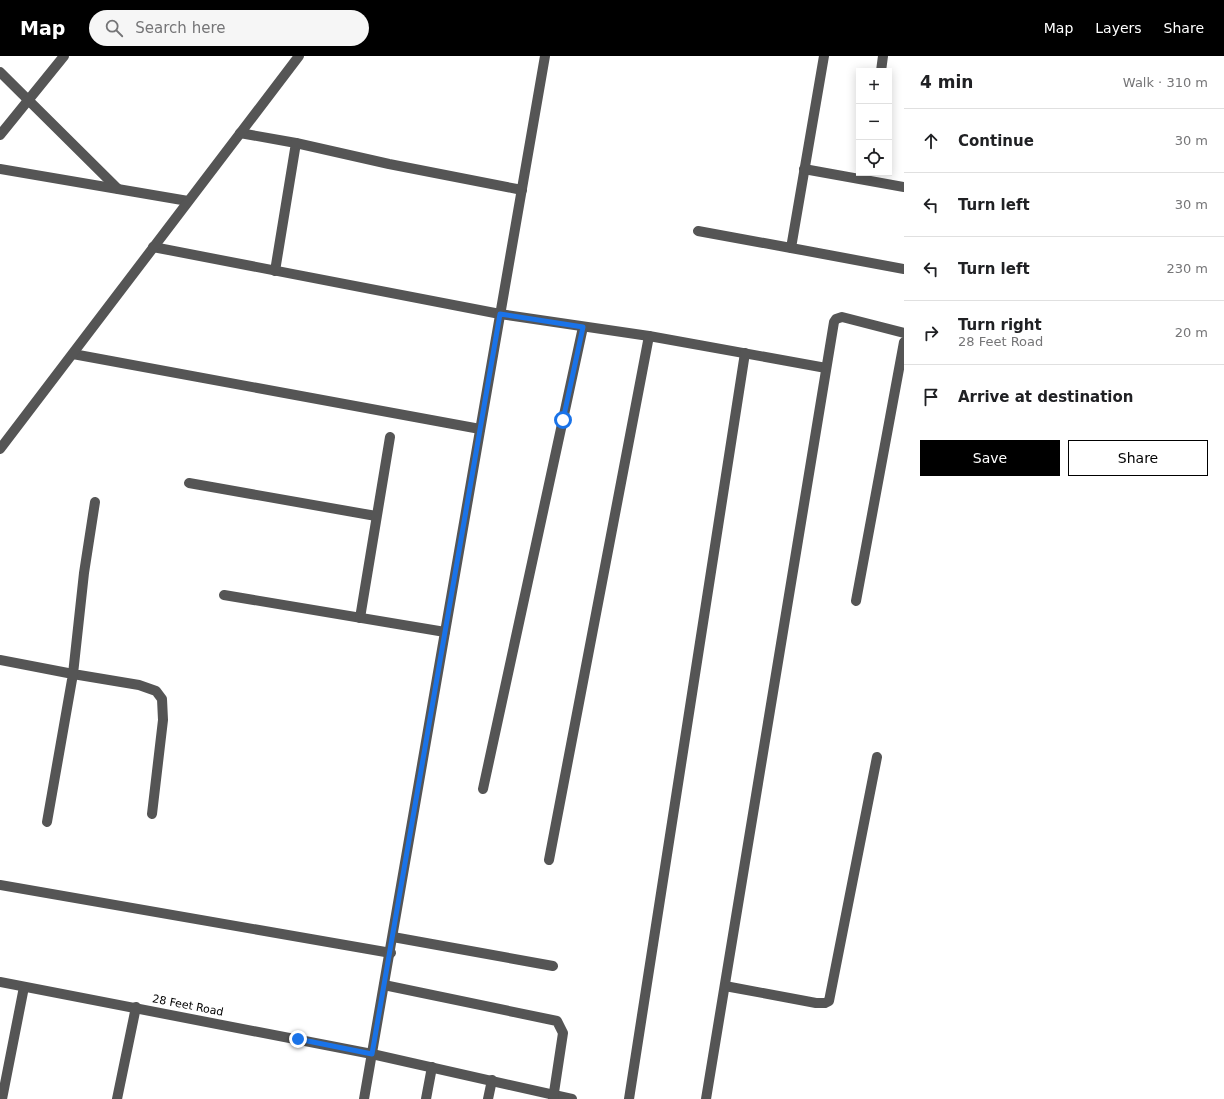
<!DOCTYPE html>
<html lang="en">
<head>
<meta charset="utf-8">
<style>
  :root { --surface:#fff; --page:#f6f6f6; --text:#202124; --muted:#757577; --line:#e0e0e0; --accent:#000 }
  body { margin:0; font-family:"DejaVu Sans",sans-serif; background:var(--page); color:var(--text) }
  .controls { position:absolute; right:12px; top:12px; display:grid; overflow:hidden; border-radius:0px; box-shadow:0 2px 10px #0003 }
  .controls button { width:36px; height:36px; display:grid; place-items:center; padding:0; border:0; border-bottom:1px solid var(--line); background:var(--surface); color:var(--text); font:20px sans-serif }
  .stop { position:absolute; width:12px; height:12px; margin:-9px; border:3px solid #1a73e8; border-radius:50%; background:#fff }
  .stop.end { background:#1a73e8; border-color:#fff; box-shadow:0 1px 4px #0008 }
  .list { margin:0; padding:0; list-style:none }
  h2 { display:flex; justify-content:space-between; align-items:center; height:52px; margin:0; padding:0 16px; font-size:17px }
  h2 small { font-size:13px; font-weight:400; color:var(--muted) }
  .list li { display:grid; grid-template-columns:26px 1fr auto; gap:12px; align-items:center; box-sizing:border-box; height:64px; padding:0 16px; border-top:1px solid var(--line) }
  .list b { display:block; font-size:15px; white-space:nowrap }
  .list p { margin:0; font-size:13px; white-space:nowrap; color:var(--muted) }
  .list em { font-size:13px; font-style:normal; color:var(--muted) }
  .actions { display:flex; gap:8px; padding:12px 16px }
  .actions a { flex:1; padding:9px 0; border:1px solid var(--accent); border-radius:0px; text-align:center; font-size:14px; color:var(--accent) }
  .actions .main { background:var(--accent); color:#fff }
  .icon { flex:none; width:22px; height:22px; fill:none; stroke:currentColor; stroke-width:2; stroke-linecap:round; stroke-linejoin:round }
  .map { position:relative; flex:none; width:904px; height:1043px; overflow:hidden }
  header { display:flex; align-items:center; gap:24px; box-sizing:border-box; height:56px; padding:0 20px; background:var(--accent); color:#fff }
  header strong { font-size:19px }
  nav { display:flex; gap:22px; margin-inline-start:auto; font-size:14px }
  .search { width:280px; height:36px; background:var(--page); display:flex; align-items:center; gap:10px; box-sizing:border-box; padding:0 14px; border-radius:22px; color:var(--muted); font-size:15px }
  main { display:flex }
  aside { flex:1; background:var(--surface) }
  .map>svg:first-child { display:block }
</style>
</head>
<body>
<header>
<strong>Map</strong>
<div class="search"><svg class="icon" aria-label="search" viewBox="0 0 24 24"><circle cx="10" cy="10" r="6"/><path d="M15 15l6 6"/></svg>Search here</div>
<nav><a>Map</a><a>Layers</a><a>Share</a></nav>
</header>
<main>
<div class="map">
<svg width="904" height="1043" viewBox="0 0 904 1043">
  <rect width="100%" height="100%" fill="#fff"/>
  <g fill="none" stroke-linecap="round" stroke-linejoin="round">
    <g stroke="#555" stroke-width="10">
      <path d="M824,0l-33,192 113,21"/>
      <path d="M881,15l2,-15"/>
      <path d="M0,16l118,117"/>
      <path d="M240,77l56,10 93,21 133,26"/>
      <path d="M0,79l64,-79"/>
      <path d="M0,113l188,32"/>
      <path d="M804,113l100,18"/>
      <path d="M698,175l93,17"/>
      <path d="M153,191l347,67 149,22 177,32"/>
      <path d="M275,215l21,-128"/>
      <path d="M73,298l407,75"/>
      <path d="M0,393l299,-393"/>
      <path d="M189,427l187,33"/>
      <path d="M95,446l-11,71 -11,101 66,11 17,6 6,8 1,21 -11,94"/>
      <path d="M224,539l221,37"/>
      <path d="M856,545l48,-259"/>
      <path d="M360,562l30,-181"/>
      <path d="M0,604l73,14 -26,148"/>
      <path d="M483,733l100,-462"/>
      <path d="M549,804l100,-524"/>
      <path d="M0,829l391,68"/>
      <path d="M393,881l160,29"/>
      <path d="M0,926l372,72 200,45"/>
      <path d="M384,929l173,36 6,12 -10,66"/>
      <path d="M725,930l91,17h9l4,-2 48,-244"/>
      <path d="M2,1043l22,-112"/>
      <path d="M117,1043l19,-92"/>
      <path d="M364,1043l181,-1043"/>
      <path d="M426,1043l6,-32"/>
      <path d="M488,1043l4,-19"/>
      <path d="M629,1043l116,-746"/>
      <path d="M706,1043l128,-777 2,-3 6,-2 62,16"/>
    </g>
  </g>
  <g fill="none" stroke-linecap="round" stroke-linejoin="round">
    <path stroke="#1a73e8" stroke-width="5" d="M298,983l74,15 128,-740 83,13 -20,93"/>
  </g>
  <g text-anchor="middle" stroke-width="3" stroke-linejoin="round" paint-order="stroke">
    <g font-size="11" fill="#000" stroke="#fff">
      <text transform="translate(188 949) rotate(11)" y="4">28 Feet Road</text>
    </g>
  </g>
</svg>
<div class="controls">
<button>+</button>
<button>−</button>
<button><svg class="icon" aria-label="locate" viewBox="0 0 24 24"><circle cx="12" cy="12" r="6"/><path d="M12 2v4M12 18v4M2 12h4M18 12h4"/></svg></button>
</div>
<div class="stop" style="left:563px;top:364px"></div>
<div class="stop end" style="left:298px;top:983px"></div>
</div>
<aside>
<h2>4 min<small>Walk · 310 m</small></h2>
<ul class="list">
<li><svg class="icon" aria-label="ahead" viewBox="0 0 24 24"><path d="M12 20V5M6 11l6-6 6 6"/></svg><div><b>Continue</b></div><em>30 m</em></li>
<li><svg class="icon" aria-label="left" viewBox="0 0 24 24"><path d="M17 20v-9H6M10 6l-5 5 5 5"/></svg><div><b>Turn left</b></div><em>30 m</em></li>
<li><svg class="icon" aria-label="left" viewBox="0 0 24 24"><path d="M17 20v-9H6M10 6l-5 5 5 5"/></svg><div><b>Turn left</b></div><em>230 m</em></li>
<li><svg class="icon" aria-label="right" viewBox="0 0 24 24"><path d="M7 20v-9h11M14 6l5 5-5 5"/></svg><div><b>Turn right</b><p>28 Feet Road</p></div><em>20 m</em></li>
<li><svg class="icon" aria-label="arrive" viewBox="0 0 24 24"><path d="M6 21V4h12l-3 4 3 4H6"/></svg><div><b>Arrive at destination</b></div></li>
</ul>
<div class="actions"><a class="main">Save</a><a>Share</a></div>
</aside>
</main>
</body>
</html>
